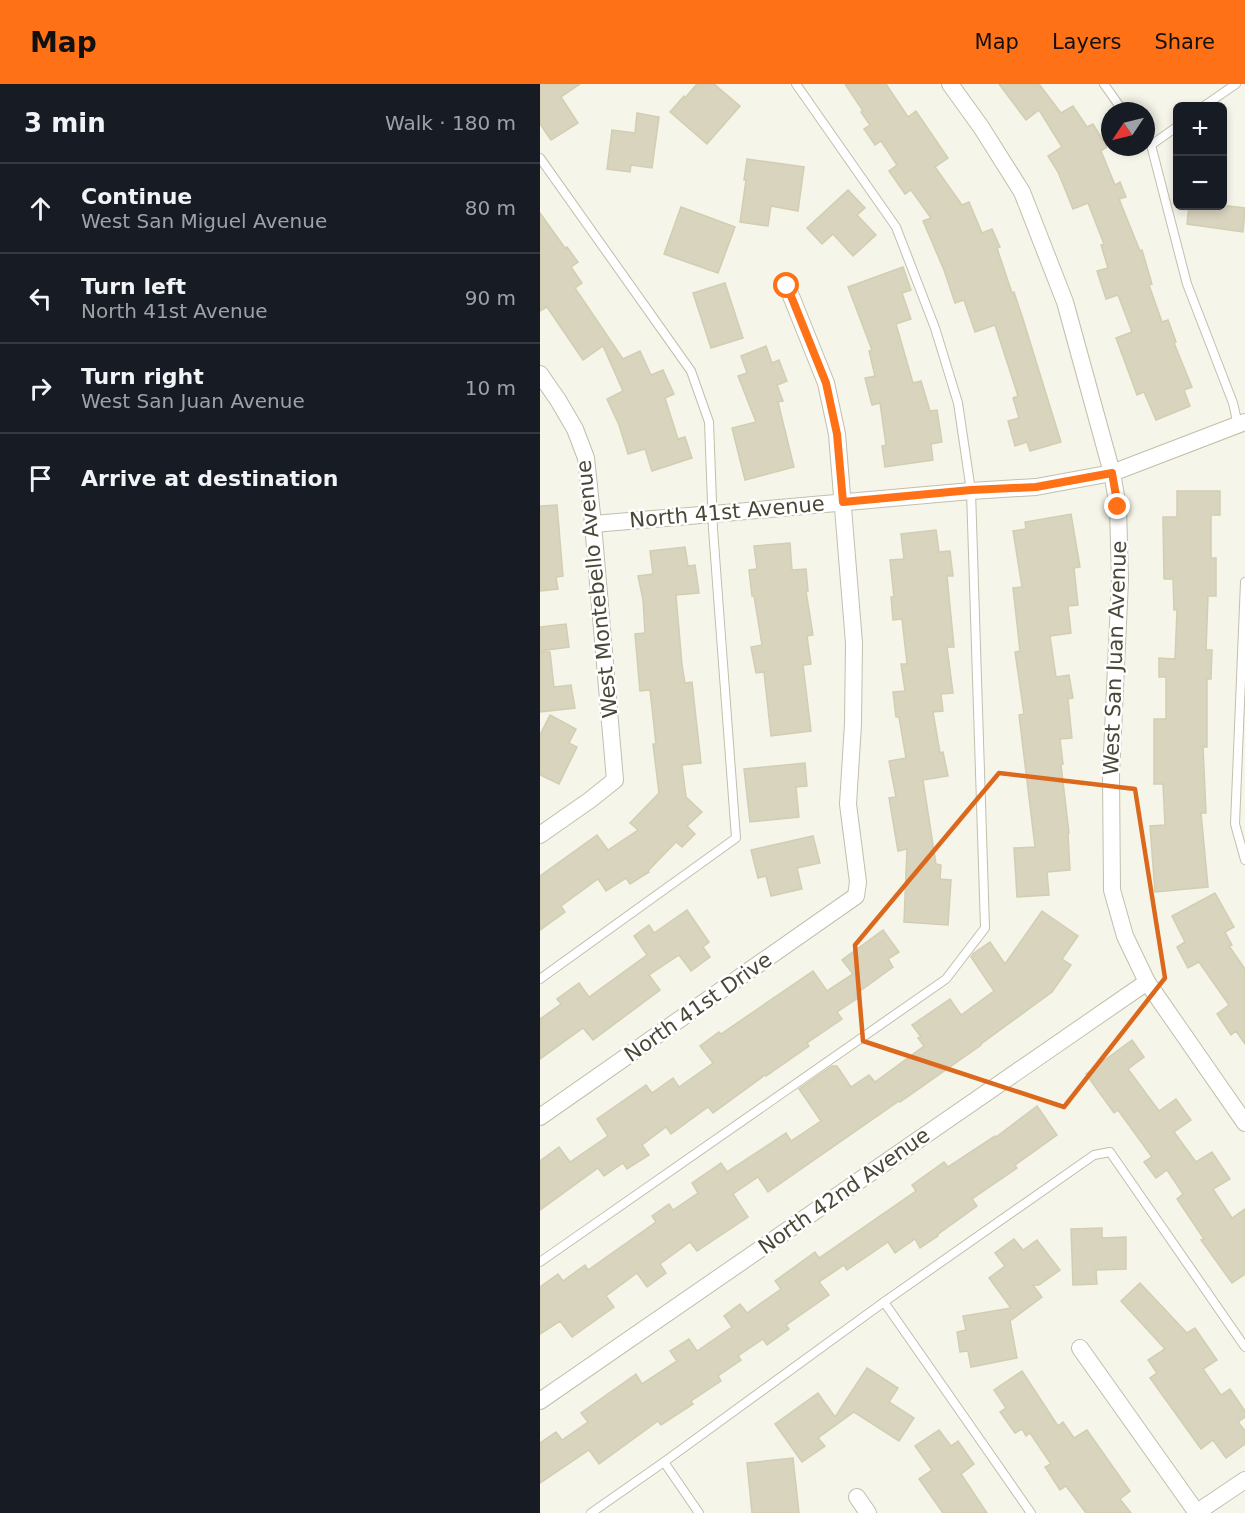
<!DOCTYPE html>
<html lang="en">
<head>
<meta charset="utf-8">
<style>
  :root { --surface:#171b24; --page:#20242c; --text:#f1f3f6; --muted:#9ea1a6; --line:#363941; --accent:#ff7117 }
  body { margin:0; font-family:"DejaVu Sans",sans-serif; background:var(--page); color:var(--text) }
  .controls { position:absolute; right:18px; top:18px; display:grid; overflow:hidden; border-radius:9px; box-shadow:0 3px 9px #0003 }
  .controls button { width:54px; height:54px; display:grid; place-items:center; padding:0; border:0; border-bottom:2px solid var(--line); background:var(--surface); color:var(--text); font:30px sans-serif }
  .compass { position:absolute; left:561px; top:18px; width:54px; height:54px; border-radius:50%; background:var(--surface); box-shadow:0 3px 9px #0003; rotate:235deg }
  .stop { position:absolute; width:18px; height:18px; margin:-14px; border:4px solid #ff7117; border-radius:50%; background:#fff }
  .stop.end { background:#ff7117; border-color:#fff; box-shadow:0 2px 6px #0008 }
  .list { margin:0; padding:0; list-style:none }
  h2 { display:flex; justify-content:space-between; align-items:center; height:78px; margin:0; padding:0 24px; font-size:26px }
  h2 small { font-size:20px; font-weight:400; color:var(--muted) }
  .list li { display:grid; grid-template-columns:39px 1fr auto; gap:18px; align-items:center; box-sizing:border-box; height:90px; padding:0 24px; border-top:2px solid var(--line) }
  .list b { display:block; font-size:22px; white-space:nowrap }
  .list p { margin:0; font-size:20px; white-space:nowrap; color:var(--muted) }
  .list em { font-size:20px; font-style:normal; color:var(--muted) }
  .icon { flex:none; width:33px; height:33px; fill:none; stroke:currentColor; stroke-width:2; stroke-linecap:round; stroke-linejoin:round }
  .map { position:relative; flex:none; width:705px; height:1429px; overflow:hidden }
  header { display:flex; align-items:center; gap:36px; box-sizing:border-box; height:84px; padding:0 30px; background:var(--accent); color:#111 }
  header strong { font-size:28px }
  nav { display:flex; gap:33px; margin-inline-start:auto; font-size:21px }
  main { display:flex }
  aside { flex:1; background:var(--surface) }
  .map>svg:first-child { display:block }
</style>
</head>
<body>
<header>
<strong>Map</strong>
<nav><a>Map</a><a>Layers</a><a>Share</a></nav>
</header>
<main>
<aside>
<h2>3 min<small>Walk · 180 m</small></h2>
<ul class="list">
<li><svg class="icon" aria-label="ahead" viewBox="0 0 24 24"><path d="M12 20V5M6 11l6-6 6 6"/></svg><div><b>Continue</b><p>West San Miguel Avenue</p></div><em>80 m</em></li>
<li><svg class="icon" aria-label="left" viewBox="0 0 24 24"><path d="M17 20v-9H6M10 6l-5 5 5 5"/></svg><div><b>Turn left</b><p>North 41st Avenue</p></div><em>90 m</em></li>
<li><svg class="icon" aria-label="right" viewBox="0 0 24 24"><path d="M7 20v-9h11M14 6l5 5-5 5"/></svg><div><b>Turn right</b><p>West San Juan Avenue</p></div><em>10 m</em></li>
<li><svg class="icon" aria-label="arrive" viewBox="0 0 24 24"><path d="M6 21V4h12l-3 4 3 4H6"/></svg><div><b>Arrive at destination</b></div></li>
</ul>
</aside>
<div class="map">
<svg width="705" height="1429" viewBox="0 0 705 1429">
  <rect width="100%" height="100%" fill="#f5f5ea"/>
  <g fill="#d8d4be" stroke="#d3ceb1" stroke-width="1.5">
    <path d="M0,0h40l-19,13 17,26 -27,17 -11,-16z"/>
    <path d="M157,0h17l26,22 -33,38 -37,-32 14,-16 1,2z"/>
    <path d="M305,0h41l22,33 8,-6 32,47 -13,9 27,38 7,-3 13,31 10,-4 8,18 -3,1 15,45 2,-1 8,24 39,126 -31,9 -3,-9 -12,4 -7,-25 11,-3 -6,-20 5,-2 -23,-71 -20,7 -11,-32 -9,3 -11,-33 -21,-49 8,-3 -20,-28 -6,4 -16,-23 8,-6 -16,-24 -6,4 -11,-16 6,-4 -9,-13 2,-1z"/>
    <path d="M459,0h40l22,29 12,-7 14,21 6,-3 14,23 -6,4 14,34 5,-3 6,15 -7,2 21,52 2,-1 10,34 -3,1 13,37 6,-2 8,22 -2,1 18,44 -8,3 6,16 -34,14 -12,-28 -7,3 -21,-57 16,-6 -14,-37 -12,4 -9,-28 11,-3 -7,-23 3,-1 -16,-41 -15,6 -15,-37 -10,-16 14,-9 -23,-37 -13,10z"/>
    <path d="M97,29l22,4 -7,51 -21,-3 -1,7 -23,-3 5,-39 23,3z"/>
    <path d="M207,75l57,8 -6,44 -27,-5 -3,20 -28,-4 6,-42h-2z"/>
    <path d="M308,106l17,18 -8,7 19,20 -23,21 -20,-22 -11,10 -15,-16z"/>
    <path d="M649,122h40l16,2 -2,24 -56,-8z"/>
    <path d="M141,123l54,20 -17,46 -54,-19z"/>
    <path d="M0,129l25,35 2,-1 11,15 -7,5 11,16 -7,5 48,71 17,-8 11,24 12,-5 11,24 -9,4 13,41 7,-2 7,21 -40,13 -7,-22 -17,5 -9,-29 -12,-26 16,-8 -20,-45 -20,14 -36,-53 -7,4z"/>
    <path d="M363,183l8,23 -9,3 9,26 -15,5 17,59 8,-2 9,30 7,-1 5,32 -11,2 2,16 -48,7 -3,-21 4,-1 -6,-42 -8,2 -7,-27 10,-2 -6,-25 3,-1 -24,-63z"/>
    <path d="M185,199l18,55 -32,10 -18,-55z"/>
    <path d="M226,262l6,17 7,-3 8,21 -10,4 6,16 -5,1 16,65 -49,13 -13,-52 24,-6 -18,-46 9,-3 -6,-17z"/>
    <path d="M637,407h43v24h-9v43h5v38h-8l-2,54h6l-1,29h-4v68h-4l3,66h-5l7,74 -53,5 -5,-66 15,-1 -2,-41h-9v-65h12v-42h-7v-19l16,1 2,-49h-3l-1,-31h-9l-1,-62h14z"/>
    <path d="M17,421l6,71 -7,1 2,12 -18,2v-85z"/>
    <path d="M531,430l9,53 -6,1 4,37 -10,1 3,27 -21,3 6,41 13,-2 4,23 -5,1 4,39 -12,1 3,25 -2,1 8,68h-1l2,37 -23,2 2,23 -32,2 -3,-49 21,-1 -16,-132 5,-1 -9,-62 5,-1 -7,-63 9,-1 -9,-56 13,-2 -1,-7z"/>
    <path d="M396,446l3,22 11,-1 3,25h-6l7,71h-7l6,46 -12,1 2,17 -10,1 7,41 3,-1 5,24 -25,4 13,84 5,1 -1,14 11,1 -3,45 -44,-3 3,-73 -9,2 -9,-53 7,-1 -7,-36 17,-3 -7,-41h-3l-3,-25 12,-1 -4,-27h6l-5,-45 -9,1 -2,-23h3l-4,-37 14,-1 -3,-25z"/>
    <path d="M250,459l2,27 14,-1 2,22h-2l7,44 -6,1 4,28 -8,1 8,66 -40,5 -7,-64 -8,1 -5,-26 11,-2 -8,-49h-2l-3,-26 8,-1 -3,-23z"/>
    <path d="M145,463l3,19 7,-1 4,28 -23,2 6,70 3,18 7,-1 9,81 -19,2 4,32 16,15 -15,14 8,8 -13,13 -6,-5 -28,29 1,1 -19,12 -4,-6 -20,13 -8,-12 -37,27 4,6 -25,18v-54l57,-41 11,15 30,-20 -8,-7 29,-30 -6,-49h3l-6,-54 -10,1 -2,-22 -3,-35 10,-1 -2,-33 -5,-24 15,-2 -3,-23z"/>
    <path d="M26,540l3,23 -29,4v-24z"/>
    <path d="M0,568h10l4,35 17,-2 4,23 -35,4z"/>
    <path d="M10,631l26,14 -7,14 8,4 -18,37 -19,-9v-40z"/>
    <path d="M265,679l2,23 -11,1 3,30 -49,5 -6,-53z"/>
    <path d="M273,752l7,27 -23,5 5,21 -31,7 -5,-20 -8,2 -7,-28z"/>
    <path d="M675,809l19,34 -9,5 7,13 -3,1 16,23v75l-9,-13 -5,4 -14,-21 12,-9 -30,-43 -11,6 -11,-21 8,-5 -13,-26z"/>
    <path d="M147,826l22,32 -6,5 7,10 -19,14 -12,-16 -30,20 11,15 -67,50 -10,-12 -43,31v-40l21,-15 -4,-5 22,-16 10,14 58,-42 -13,-19 15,-11 5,8z"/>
    <path d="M502,827l36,25 -16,23 9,6 -19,27 -71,52v1l-81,57 -1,-1 -131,91 -10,-15 -25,17 15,23 -51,34 -7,-9 -30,22 6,9 -19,14 -10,-14 -31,23 8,11 -42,30 -12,-16 -20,13v-47l18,-13 5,7 22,-16 3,5 68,-48 -4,-6 17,-12 4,6 25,-17 -6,-10 29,-20 6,9 59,-39 5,8 30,-20 -22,-32 33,-23h5l14,21 18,-12 6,7 49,-36 -6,-8 3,-1 -9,-12 38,-26 11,16 33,-24 -23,-34 3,-4 16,-11 15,22z"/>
    <path d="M343,846l16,22 -11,7 5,8 -37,27 2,4 -21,14 5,7 -35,24 2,3 -43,30 -1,-1 -52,38 -5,-6 -37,27 -5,-7 -24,18 7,10 -22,14 -4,-6 -19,13 -6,-8 -58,42v-49l19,-14 11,15 38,-26 -11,-17 49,-34 6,8 21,-15 6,9 34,-24 -13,-17 19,-14 2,2 92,-63 14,20 26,-17 -11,-14z"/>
    <path d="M592,956l12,17 -16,12 31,42 17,-12 15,21 -17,12 22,30 16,-10 18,27 -17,10 19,29 13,-9v65l-13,9 -31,-43 3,-1 -27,-40 6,-5 -16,-24 -11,8 -12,-16 8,-5 -34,-47 -4,3 -28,-39z"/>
    <path d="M497,1022l20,29 -42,30 2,3 -45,31 5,7 -40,29 1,1 -18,12 -5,-9 -20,14 -7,-11 -41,28 -3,-5 -25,17 10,13 -43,30 3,4 -22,16 -4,-6 -25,17 3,4 -23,16 3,5 -30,20 2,3 -32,21 -3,-4 -59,43 -10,-14 -49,33v-40l16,-11 6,8 26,-18 -7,-9 55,-39 6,10 35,-23 -7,-10 19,-12 8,12 35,-24 -8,-11 16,-12 7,9 34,-24 -6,-8 40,-29 4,6 97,-67 -4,-6 32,-23 4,5 47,-31 1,1z"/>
    <path d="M562,1144v10l24,-1v32l-30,1 1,14 -24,1 -2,-56z"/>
    <path d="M474,1155l9,11 14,-10 23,30 -21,15h-6l9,12 -32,24 7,37 -46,9 -3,-16 -8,1 -3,-20 9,-2 -3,-14 48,-8 -22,-30 16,-12 -10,-13z"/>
    <path d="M600,1199l47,50 8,-5 22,32 -14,9 18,26 9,-6 15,22v6l-7,5 7,9v13l-19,14 -13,-18 -12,9 -51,-71 7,-5 -9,-13 17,-11 -44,-48z"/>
    <path d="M327,1284l31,20 -9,14 25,16 -15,23 -45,-29 -36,26 7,8 -23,16 -27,-38 43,-31 17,24z"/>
    <path d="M482,1287l36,55 5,-4 11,16 13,-8 43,61 -10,8 11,14h-45l-20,-27 -6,4 -15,-23 6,-3 -21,-31 -4,3 -4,-7 -7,4 -15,-21 6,-4 -12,-18z"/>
    <path d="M399,1346l12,16 7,-5 16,23 -13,10 26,39h-44l-24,-34 13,-9 -17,-24z"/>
    <path d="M253,1374l6,55h-47l-5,-50z"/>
  </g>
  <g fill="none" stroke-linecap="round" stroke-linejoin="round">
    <defs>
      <g id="service">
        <path d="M564,0l19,27"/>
        <path d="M664,22l32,-22"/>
        <path d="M606,55l5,6 36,139 46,119 5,22"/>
        <path d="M611,61l27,-19"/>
        <path d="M0,74l151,213 18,51 4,107 23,309 -196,141"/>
        <path d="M705,498l-10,242 10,36"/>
        <path d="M0,1178l406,-283 39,-51 -14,-437 -13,-88 -23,-75 -39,-101 -100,-143"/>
        <path d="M344,1218l147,211"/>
        <path d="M124,1378l35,51"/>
        <path d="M51,1429l73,-51 220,-160 210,-147 16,-3 135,195"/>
      </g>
      <g id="minor">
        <path d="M410,0l31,43 41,65 43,110 47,171 6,34 2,73 -9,195 1,115 13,46 22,46 98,141"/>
        <path d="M0,290l18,26 17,29 11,29 7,66 22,256 -25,20 -50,35"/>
        <path d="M53,440l120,-10 258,-23 65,-4 76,-14 133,-51"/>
        <path d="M0,1033l316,-221 2,-14 -10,-78 5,-80 1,-81 -17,-209 -11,-51 -39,-97"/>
        <path d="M540,1264l117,165"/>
        <path d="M0,1317l607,-419"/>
        <path d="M317,1413l11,16"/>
        <path d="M656,1429l49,-33"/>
      </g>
    </defs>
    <use href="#service" stroke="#c2bfab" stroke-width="10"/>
    <use href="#minor" stroke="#c2bfab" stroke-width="18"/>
    <use href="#service" stroke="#fff" stroke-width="8"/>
    <use href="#minor" stroke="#fff" stroke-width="16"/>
  </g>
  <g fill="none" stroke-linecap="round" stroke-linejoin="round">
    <path stroke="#ff7117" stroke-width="8" d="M247,202l39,97 11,51 6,68 128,-12 65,-3 76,-14 6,34"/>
  </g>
  <path fill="none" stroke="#db691d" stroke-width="4.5" stroke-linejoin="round" d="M459,689l136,16 30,189 -101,129 -201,-66 -8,-96z"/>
  <g text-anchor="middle" stroke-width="5" stroke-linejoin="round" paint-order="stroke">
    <g font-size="21" fill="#4a4737" stroke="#fff">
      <text transform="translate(187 428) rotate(-5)" y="7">North 41st Avenue</text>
      <text transform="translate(57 505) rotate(-96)" y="7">West Montebello Avenue</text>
      <text transform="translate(575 574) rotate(-88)" y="7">West San Juan Avenue</text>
      <text transform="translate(158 923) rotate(-35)" y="7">North 41st Drive</text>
      <text transform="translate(304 1107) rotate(-35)" y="7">North 42nd Avenue</text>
    </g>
  </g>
</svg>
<div class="controls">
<button>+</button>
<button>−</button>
</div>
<svg class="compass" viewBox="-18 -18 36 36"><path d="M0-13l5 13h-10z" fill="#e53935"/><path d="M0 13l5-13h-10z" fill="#9ea1a6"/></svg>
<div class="stop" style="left:247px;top:202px"></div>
<div class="stop end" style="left:578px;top:423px"></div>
</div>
</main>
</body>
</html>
